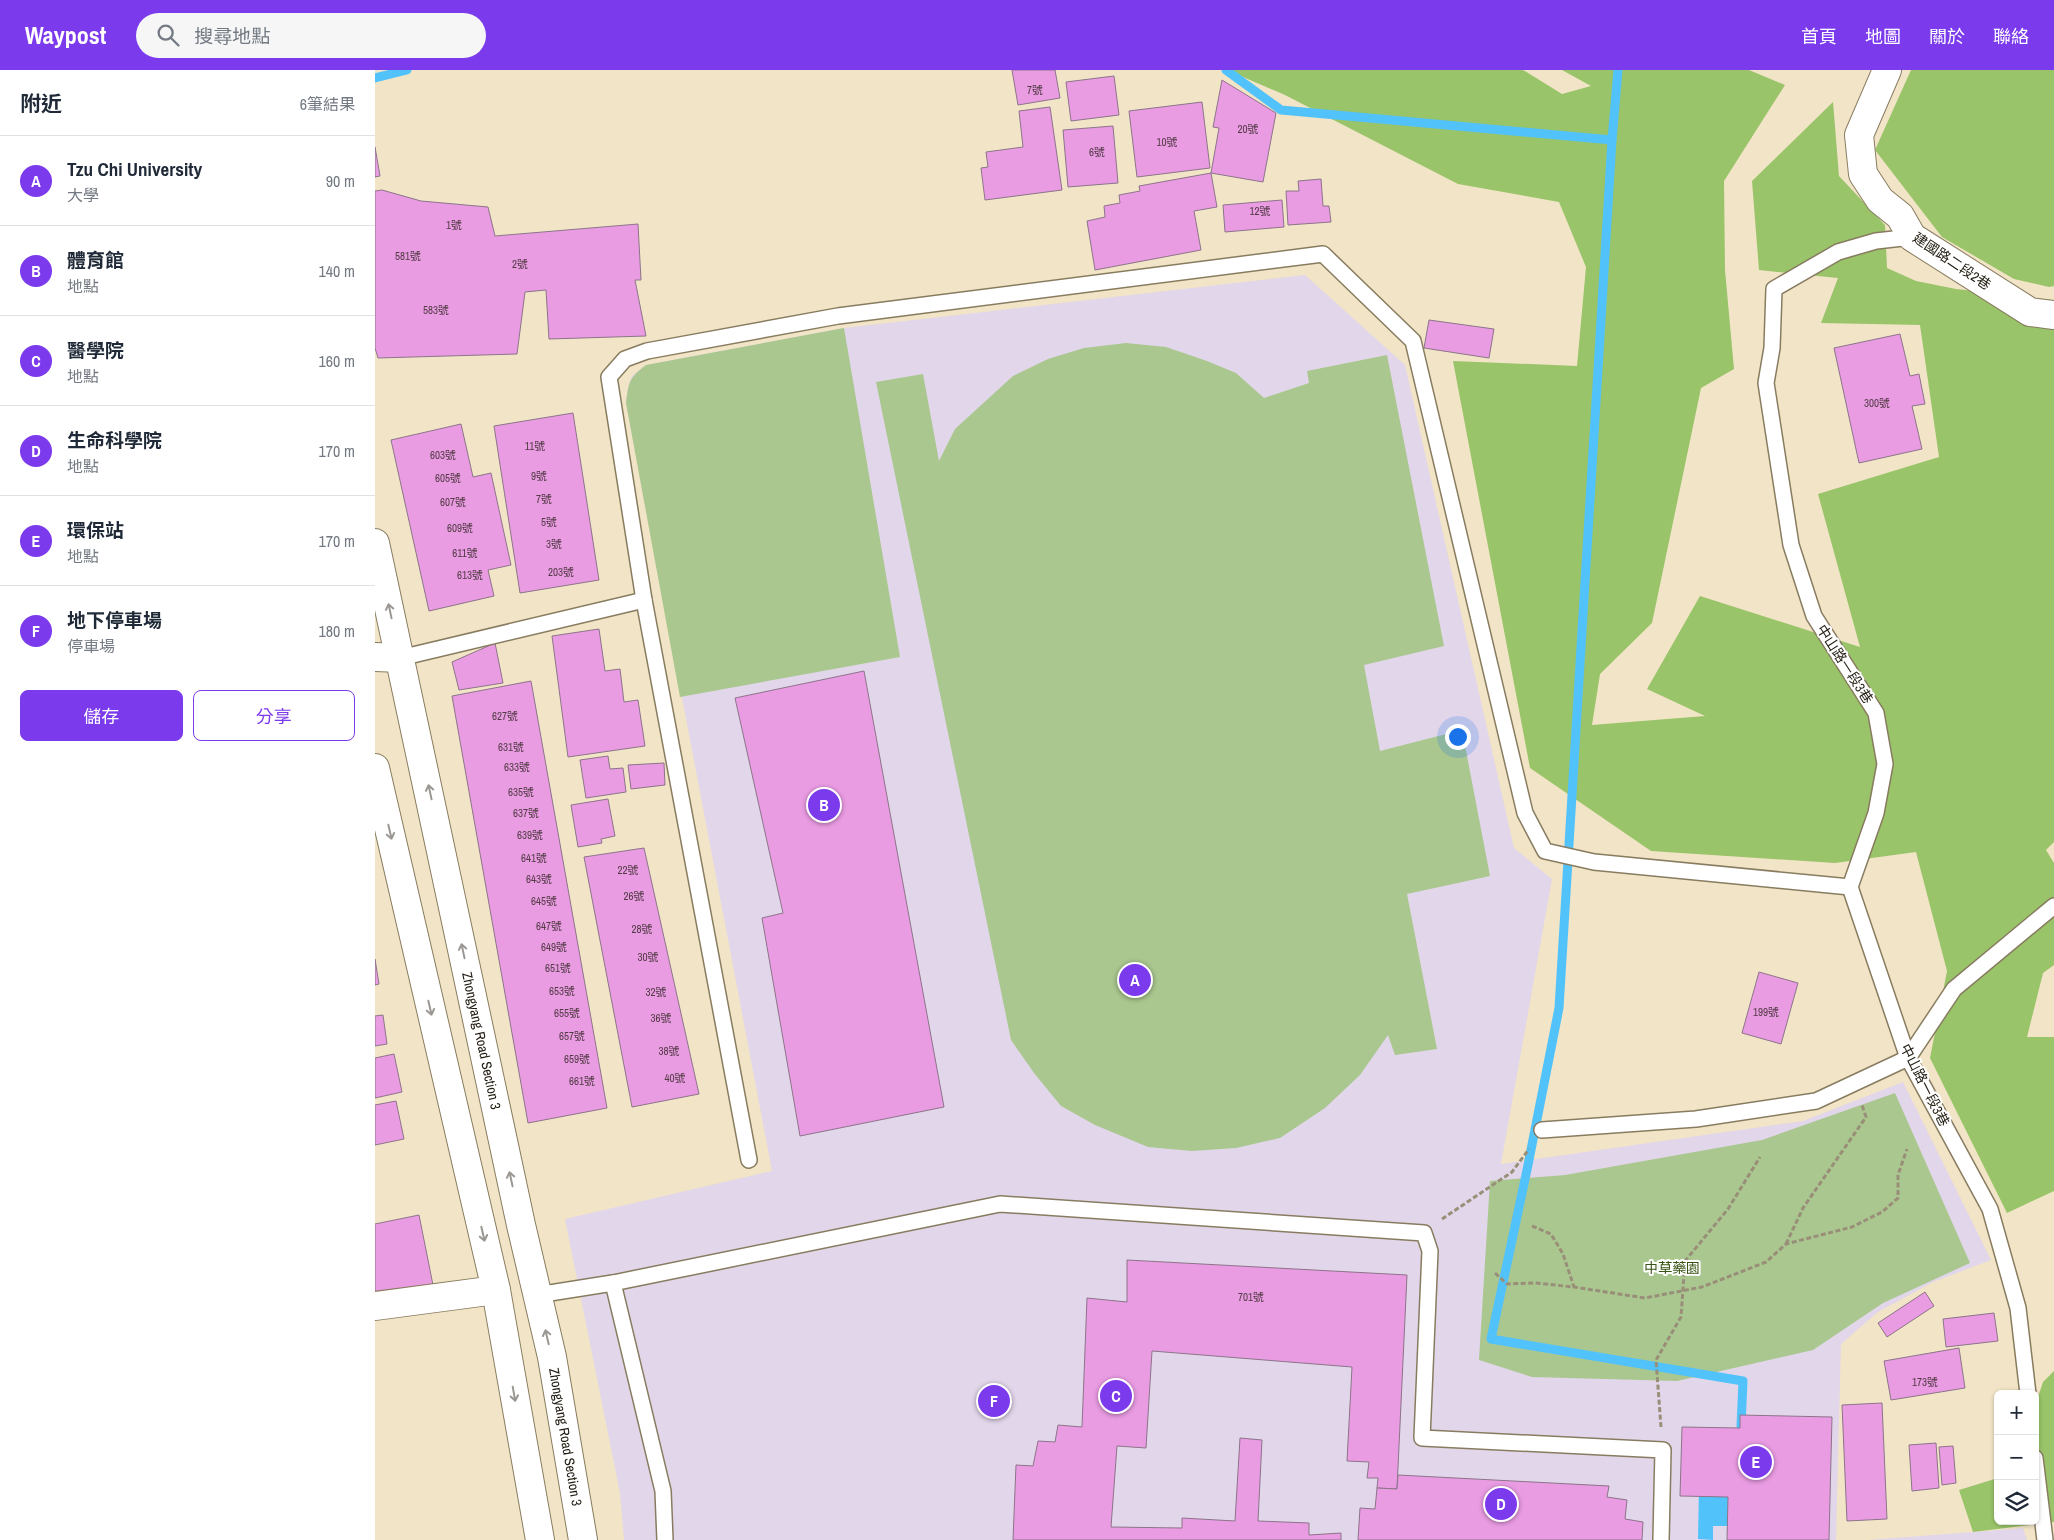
<!DOCTYPE html>
<html lang="zh-TW">
<head>
<meta charset="utf-8">
<style>
  :root { --surface:#fff; --page:#f6f6f7; --text:#1f2937; --muted:#747a83; --line:#e0e1e3; --accent:#7c3aed }
  body { margin:0; font-family:"Archivo Narrow","Noto Sans TC",sans-serif; background:var(--page); color:var(--text) }
  .controls { position:absolute; right:15px; bottom:15px; display:grid; overflow:hidden; border-radius:8px; box-shadow:0 1px 4px #0004 }
  .controls button { width:45px; height:45px; display:grid; place-items:center; padding:0; border:0; border-bottom:1px solid var(--line); background:var(--surface); color:var(--text); font:25px sans-serif }
  .you { position:absolute; left:1082px; top:666px; width:18px; height:18px; margin:-12px; border:4px solid #fff; border-radius:50%; background:#1a73e8; box-shadow:0 0 0 8px #1a73e833 }
  .badge { display:grid; place-items:center; width:32px; height:32px; border-radius:50%; background:var(--accent); color:#fff; font-size:16px; font-weight:700 }
  .pin { position:absolute; translate:-50% -50%; border:2px solid #fff; box-shadow:0 1px 5px #0006 }
  .list { margin:0; padding:0; list-style:none }
  h2 { display:flex; justify-content:space-between; align-items:center; height:65px; margin:0; padding:0 20px; font-size:21px }
  h2 small { font-size:16px; font-weight:400; color:var(--muted) }
  .list li { display:grid; grid-template-columns:32px 1fr auto; gap:15px; align-items:center; box-sizing:border-box; height:90px; padding:0 20px; border-top:1px solid var(--line) }
  .list b { display:block; font-size:19px; white-space:nowrap }
  .list p { margin:0; font-size:16px; white-space:nowrap; color:var(--muted) }
  .list em { font-size:16px; font-style:normal; color:var(--muted) }
  .actions { display:flex; gap:10px; padding:15px 20px }
  .actions a { flex:1; padding:11px 0; border:1px solid var(--accent); border-radius:8px; text-align:center; font-size:18px; color:var(--accent) }
  .actions .main { background:var(--accent); color:#fff }
  .icon { flex:none; width:28px; height:28px; fill:none; stroke:currentColor; stroke-width:2; stroke-linecap:round; stroke-linejoin:round }
  .map { position:relative; flex:none; width:1679px; height:1470px; overflow:hidden }
  header { display:flex; align-items:center; gap:30px; box-sizing:border-box; height:70px; padding:0 25px; background:var(--accent); color:#fff }
  header strong { font-size:24px }
  nav { display:flex; gap:28px; margin-inline-start:auto; font-size:18px }
  .search { width:350px; height:45px; background:var(--page); display:flex; align-items:center; gap:12px; box-sizing:border-box; padding:0 18px; border-radius:28px; color:var(--muted); font-size:19px }
  main { display:flex }
  aside { flex:1; background:var(--surface) }
  .map>svg:first-child { display:block }
</style>
</head>
<body>
<header>
<strong>Waypost</strong>
<div class="search"><svg class="icon" aria-label="search" viewBox="0 0 24 24"><circle cx="10" cy="10" r="6"/><path d="M15 15l6 6"/></svg>搜尋地點</div>
<nav><a>首頁</a><a>地圖</a><a>關於</a><a>聯絡</a></nav>
</header>
<main>
<aside>
<h2>附近<small>6筆結果</small></h2>
<ul class="list">
<li><span class="badge">A</span><div><b>Tzu Chi University</b><p>大學</p></div><em>90 m</em></li>
<li><span class="badge">B</span><div><b>體育館</b><p>地點</p></div><em>140 m</em></li>
<li><span class="badge">C</span><div><b>醫學院</b><p>地點</p></div><em>160 m</em></li>
<li><span class="badge">D</span><div><b>生命科學院</b><p>地點</p></div><em>170 m</em></li>
<li><span class="badge">E</span><div><b>環保站</b><p>地點</p></div><em>170 m</em></li>
<li><span class="badge">F</span><div><b>地下停車場</b><p>停車場</p></div><em>180 m</em></li>
</ul>
<div class="actions"><a class="main">儲存</a><a>分享</a></div>
</aside>
<div class="map">
<svg width="1679" height="1470" viewBox="0 0 1679 1470">
  <rect width="100%" height="100%" fill="#f2e4c6"/>
  <g fill="#e2d6ea">
    <path d="M930,205l100,90 109,483 38,31 -51,285 302,-43 100,-39 88,178 -58,22 -55,30 -37,32 -5,196h-1212l-4,-47 -55,-274 207,-48 -146,-768 2,-16 4,-11 14,-11 198,-37z"/>
    <path d="M1648,1458l4,12h-159l105,-8z"/>
  </g>
  <g fill="#aac78f">
    <path d="M469,258l56,329 -220,40 -54,-294c3,-22 3,-25 20,-38z"/>
    <path d="M751,273l40,4 41,14 29,12 28,25 45,-15 -2,-12 80,-16 57,291 -80,19 16,86 82,-21 28,146 -83,18 30,155 -42,6 -7,-20 -28,40 -35,33 -45,30 -44,10 -44,3 -44,-4 -53,-22 -34,-19 -27,-33 -23,-33 -135,-658 47,-8 16,87 16,-32 58,-53 35,-17 36,-11z"/>
    <path d="M1520,1023l75,170 -87,40 -70,47 -136,31 -145,-4 -53,-17 11,-179 75,-6 197,-35z"/>
  </g>
  <g fill="#99c469">
    <path d="M852,0h296l39,24 29,-8 -29,-16h187l36,15 -61,96 1,89 9,99 -33,19 -49,235 -52,51 -8,51 113,-9 -58,-27 53,-93 160,51 -42,-153 121,-37 -19,-132 -99,-2 17,-45 -79,-8 -7,-89 81,-79 6,74 46,49 2,43 29,13 40,8 98,11v542l-8,8 8,13v102l-11,8 -16,64h27v154l-47,22 -77,-155 17,-87 -31,-119 -81,11 -184,-12 -121,-83 -77,-407 124,5 9,-99 -27,-65 -101,-18 -173,-89z"/>
    <path d="M1536,0h143v216l-5,1 -35,-8 -72,-42 -67,-87z"/>
    <path d="M1679,1301v151l-81,10 -14,-42 39,-12v43h37v-115l8,-24z"/>
  </g>
  <path fill="#52c2fb" d="M1324,1416l30,1 -1,39h-15v14l-15,-1z"/>
  <g fill="none" stroke-linecap="round" stroke-linejoin="round">
    <g stroke="#52c2fb" stroke-width="9">
      <path d="M851,0l55,40 331,30"/>
      <path d="M1243,0l-6,70 -53,868 -31,157 -37,174 252,42 -2,45"/>
      <path d="M0,8l32,-8"/>
    </g>
  </g>
  <g fill="#ea9ce3" stroke="#8c748a">
    <path d="M637,0h43l5,28 -42,7z"/>
    <path d="M739,6l5,39 -48,6 -5,-39z"/>
    <path d="M847,10l54,33 -13,69 -52,-9 8,-45 -6,-1z"/>
    <path d="M827,32l8,66 -73,9 -8,-66z"/>
    <path d="M675,37l12,83 -77,10 -4,-32 7,-1 -2,-15 37,-5 -4,-36z"/>
    <path d="M738,56l5,57 -50,4 -5,-57z"/>
    <path d="M0,77l5,29 -5,1z"/>
    <path d="M836,103l6,34 -23,4 7,39 -106,20 -8,-49 18,-4 -1,-11 16,-3 -1,-8 21,-4 -1,-5z"/>
    <path d="M946,109l2,27h6l2,16 -43,3 -2,-34h13l-1,-10z"/>
    <path d="M7,120l39,11 67,6 7,29 143,-12 3,56h-6l11,56 -97,3 -3,-49 -21,2 -8,62 -139,4 -3,-10v-157z"/>
    <path d="M907,130l2,27 -59,5 -2,-27z"/>
    <path d="M1054,250l65,9 -5,29 -65,-10z"/>
    <path d="M1525,264l10,42 9,-2 6,30 -13,2 10,43 -63,14 -25,-115z"/>
    <path d="M198,343l26,167 -79,13 -26,-167z"/>
    <path d="M86,354l12,53 18,-4 20,92 -23,5 6,26 -65,15 -38,-171z"/>
    <path d="M224,559l6,42 15,-2 4,33 14,-2 7,46 -77,11 -16,-121z"/>
    <path d="M120,573l8,40 -44,7 -7,-28z"/>
    <path d="M489,601l80,436 -144,29 -38,-218 21,-5 -48,-215z"/>
    <path d="M156,611l76,427 -79,15 -76,-427z"/>
    <path d="M233,686l2,13 13,-1 3,24 -40,6 -6,-38z"/>
    <path d="M289,693l1,22 -34,4 -3,-24z"/>
    <path d="M233,729l7,37 -14,3 1,4 -24,4 -7,-42z"/>
    <path d="M269,778l55,246 -67,13 -48,-250z"/>
    <path d="M0,889l4,25 -4,1z"/>
    <path d="M1384,902l39,11 -17,61 -39,-11z"/>
    <path d="M8,945l4,29 -12,2v-30z"/>
    <path d="M19,984l8,38 -27,6v-40z"/>
    <path d="M21,1031l8,38 -29,6v-40z"/>
    <path d="M44,1145l16,80 -60,12v-83z"/>
    <path d="M752,1190l280,15 -10,214 -20,-1 1,-10h-11l2,-16 -22,-1 5,-94 -200,-16 -6,97 -29,-2 -6,81 71,1v-10l53,3 5,-83 22,2 -4,81 51,2v12l32,-2v7h-328l3,-75 17,1 5,-25 17,1 3,-17 24,2 5,-129 40,4z"/>
    <path d="M1550,1222l9,14 -47,31 -9,-14z"/>
    <path d="M1619,1243l4,28 -52,6 -3,-28z"/>
    <path d="M1584,1278l6,40 -74,12 -7,-39z"/>
    <path d="M1507,1333l5,116 -40,2 -5,-116z"/>
    <path d="M1365,1345l92,2 -3,123h-102l1,-43 -48,-1 2,-69 58,1z"/>
    <path d="M1561,1373l3,45 -27,3 -3,-46z"/>
    <path d="M1578,1376l3,37 -14,2 -3,-38z"/>
    <path d="M1023,1405l211,11 -2,11 20,3 -2,19 18,3 -1,18h-284l2,-32 15,1 2,-21 20,1z"/>
  </g>
  <g fill="none" stroke-linecap="round" stroke-linejoin="round">
    <defs>
      <g id="lane">
        <path d="M1537,167l-36,4 -38,11 -64,37 -2,59 -6,35 25,162 23,71 62,97 9,51 -9,49 -26,74 58,171 82,151 28,99 10,86"/>
        <path d="M25,588l244,-58"/>
        <path d="M1167,1060l154,-11 120,-18 92,-43 46,-69 100,-83"/>
        <path d="M374,1090l-105,-560 -35,-223 16,-18 22,-8 191,-35 485,-62 90,87 112,472 20,38 49,11 256,25"/>
        <path d="M238,1213l50,208 2,49"/>
        <path d="M162,1225l76,-12 387,-79 424,29 6,18 -8,187 241,12 -2,90"/>
        <path d="M1660,1388l10,82"/>
      </g>
      <g id="street">
        <path d="M1512,0l-28,65 4,39 17,26 20,16 12,21 118,75 24,3"/>
        <path d="M0,587l25,1"/>
        <path d="M0,1236l121,-16"/>
      </g>
      <g id="secondary">
        <path id="s1" d="M0,473l146,682 31,132 31,183"/>
        <path d="M0,698l121,522 44,250"/>
      </g>
    </defs>
    <use href="#lane" stroke="#887c60" stroke-width="18"/>
    <use href="#street" stroke="#887c60" stroke-width="30"/>
    <use href="#secondary" stroke="#887c60" stroke-width="30"/>
    <g stroke="#998f79" stroke-width="3" stroke-dasharray="5 2.5" stroke-linecap="butt">
      <path d="M1067,1149l70,-47 17,-23"/>
      <path d="M1157,1156l19,8 12,20 11,33"/>
      <path d="M1411,1174l17,-36 63,-91 -4,-12"/>
      <path d="M1120,1203l12,11 28,-1 39,4 71,11 57,-11 64,-25 20,-18 66,-17 30,-15 16,-14v-23l9,-26"/>
      <path d="M1286,1357l-5,-67 25,-43 4,-56 43,-52 32,-52"/>
    </g>
    <use href="#lane" stroke="#fff" stroke-width="15"/>
    <use href="#street" stroke="#fff" stroke-width="28"/>
    <use href="#secondary" stroke="#fff" stroke-width="28"/>
  </g>
  <defs><path id="oneway-shaft" d="M-6 0H5M1.5-3L5.5 0L1.5 3" fill="none" stroke-width="1.6" stroke-linecap="round" stroke-linejoin="round" transform="scale(1.25)"/></defs>
  <g stroke="#9b9893">
    <use href="#oneway-shaft" transform="translate(15 541) rotate(-102)"/>
    <use href="#oneway-shaft" transform="translate(55 722) rotate(-102)"/>
    <use href="#oneway-shaft" transform="translate(15 762) rotate(77)"/>
    <use href="#oneway-shaft" transform="translate(88 881) rotate(-102)"/>
    <use href="#oneway-shaft" transform="translate(55 938) rotate(77)"/>
    <use href="#oneway-shaft" transform="translate(136 1109) rotate(-102)"/>
    <use href="#oneway-shaft" transform="translate(108 1164) rotate(77)"/>
    <use href="#oneway-shaft" transform="translate(172 1267) rotate(-103)"/>
    <use href="#oneway-shaft" transform="translate(139 1324) rotate(80)"/>
  </g>
  <g text-anchor="middle" stroke-width="4" stroke-linejoin="round" paint-order="stroke">
    <g font-size="11" fill="#523b45">
      <text x="660" y="24">7號</text>
      <text x="873" y="63">20號</text>
      <text x="792" y="76">10號</text>
      <text x="722" y="86">6號</text>
      <text x="885" y="145">12號</text>
      <text x="79" y="159">1號</text>
      <text x="33" y="190">581號</text>
      <text x="145" y="198">2號</text>
      <text x="61" y="244">583號</text>
      <text x="1502" y="337">300號</text>
      <text x="160" y="380">11號</text>
      <text x="68" y="389">603號</text>
      <text x="164" y="410">9號</text>
      <text x="73" y="412">605號</text>
      <text x="169" y="433">7號</text>
      <text x="78" y="436">607號</text>
      <text x="174" y="456">5號</text>
      <text x="85" y="462">609號</text>
      <text x="179" y="478">3號</text>
      <text x="90" y="487">611號</text>
      <text x="186" y="506">203號</text>
      <text x="95" y="509">613號</text>
      <text x="130" y="650">627號</text>
      <text x="136" y="681">631號</text>
      <text x="142" y="701">633號</text>
      <text x="146" y="726">635號</text>
      <text x="151" y="747">637號</text>
      <text x="155" y="769">639號</text>
      <text x="159" y="792">641號</text>
      <text x="253" y="804">22號</text>
      <text x="164" y="813">643號</text>
      <text x="259" y="830">26號</text>
      <text x="169" y="835">645號</text>
      <text x="174" y="860">647號</text>
      <text x="267" y="863">28號</text>
      <text x="179" y="881">649號</text>
      <text x="273" y="891">30號</text>
      <text x="183" y="902">651號</text>
      <text x="187" y="925">653號</text>
      <text x="281" y="926">32號</text>
      <text x="1391" y="946">199號</text>
      <text x="192" y="947">655號</text>
      <text x="286" y="952">36號</text>
      <text x="197" y="970">657號</text>
      <text x="294" y="985">38號</text>
      <text x="202" y="993">659號</text>
      <text x="300" y="1012">40號</text>
      <text x="207" y="1015">661號</text>
      <text x="876" y="1231">701號</text>
      <text x="1550" y="1316">173號</text>
    </g>
    <g font-size="14" fill="#201b10" stroke="#fff">
      <text transform="translate(1577 191) rotate(34)" y="5">建國路二段2巷</text>
      <text transform="translate(1470 594) rotate(57)" y="5">中山路一段3巷</text>
      <text dy="5" stroke="none"><textPath href="#s1" startOffset="509">Zhongyang Road Section 3</textPath></text>
      <text transform="translate(1550 1015) rotate(63)" y="5">中山路一段3巷</text>
      <text dy="5" stroke="none"><textPath href="#s1" startOffset="914">Zhongyang Road Section 3</textPath></text>
    </g>
    <g font-size="14" fill="#385312" stroke="#fff">
      <text x="1297" y="1203">中草藥園</text>
    </g>
  </g>
</svg>
<div class="controls">
<button>+</button>
<button>−</button>
<button><svg class="icon" aria-label="layers" viewBox="0 0 24 24"><path d="M12 4l9 5-9 5-9-5zM3 14l9 5 9-5"/></svg></button>
</div>
<div class="you"></div>
<div class="pin badge" style="left:760px;top:910px">A</div>
<div class="pin badge" style="left:449px;top:735px">B</div>
<div class="pin badge" style="left:741px;top:1326px">C</div>
<div class="pin badge" style="left:1126px;top:1434px">D</div>
<div class="pin badge" style="left:1381px;top:1392px">E</div>
<div class="pin badge" style="left:619px;top:1331px">F</div>
</div>
</main>
</body>
</html>
